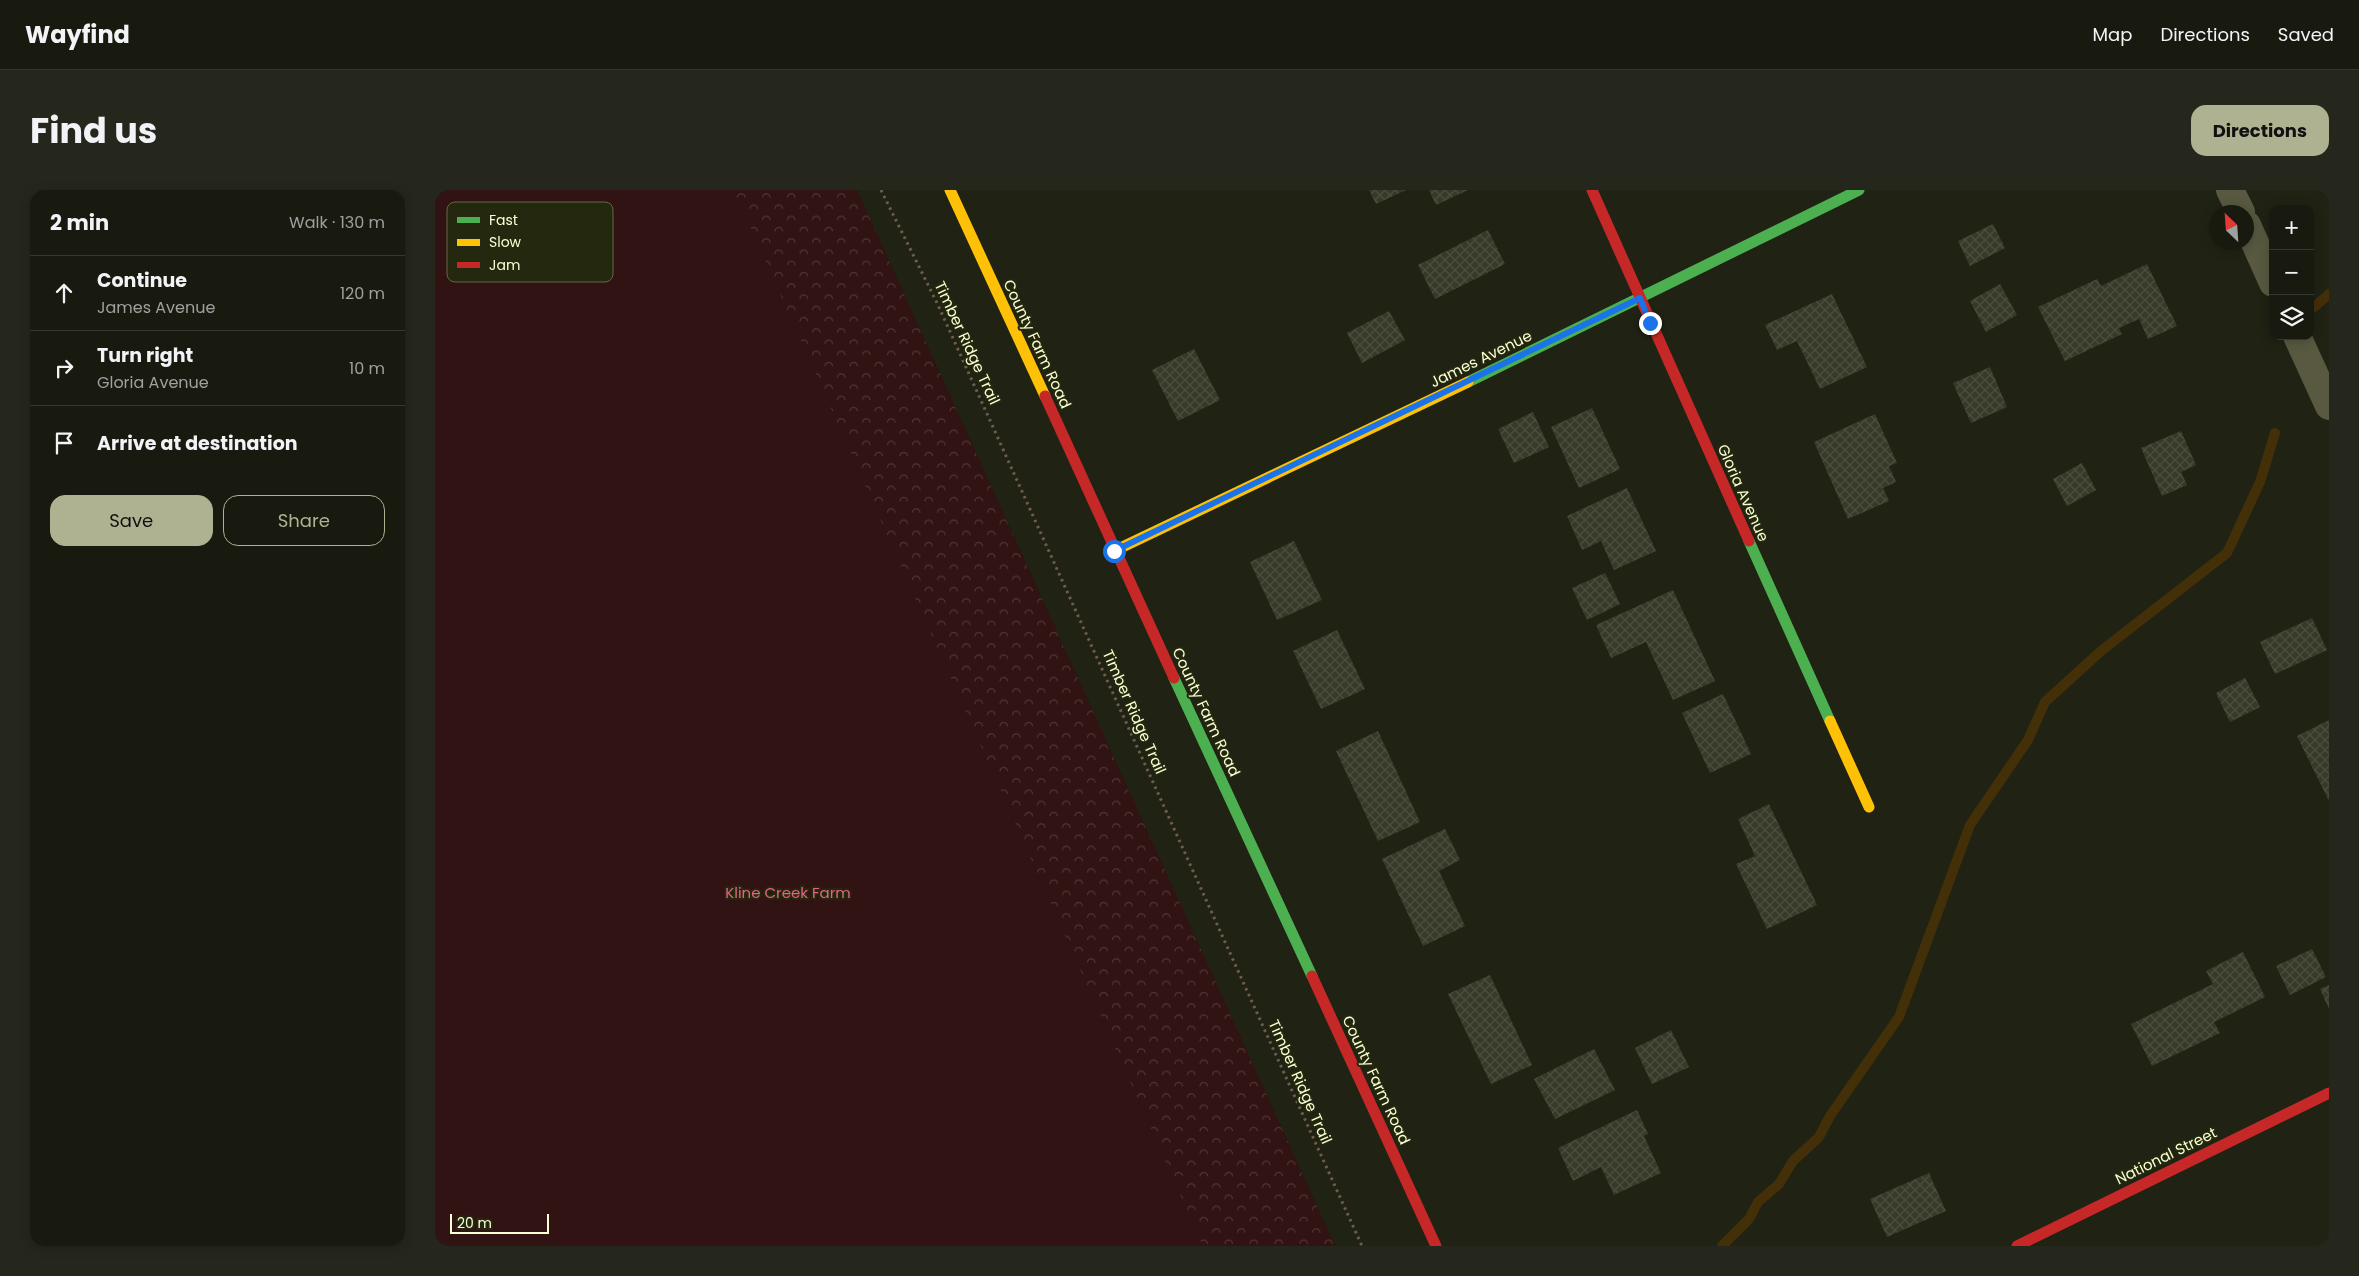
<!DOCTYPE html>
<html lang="en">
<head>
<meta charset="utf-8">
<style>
  :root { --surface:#181a0f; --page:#25271d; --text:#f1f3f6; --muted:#9fa19e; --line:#36382f; --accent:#aeb291 }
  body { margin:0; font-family:Poppins,sans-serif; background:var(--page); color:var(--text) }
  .controls { position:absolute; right:15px; top:15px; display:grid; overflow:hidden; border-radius:10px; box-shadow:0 2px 12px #0003 }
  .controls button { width:45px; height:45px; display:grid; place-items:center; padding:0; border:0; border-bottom:1px solid var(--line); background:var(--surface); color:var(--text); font:25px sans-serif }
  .compass { position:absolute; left:1774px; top:15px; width:45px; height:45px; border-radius:50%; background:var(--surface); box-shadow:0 2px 12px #0003; rotate:335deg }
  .scale { position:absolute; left:15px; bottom:12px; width:99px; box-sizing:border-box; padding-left:5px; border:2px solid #faffd5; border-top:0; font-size:14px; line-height:18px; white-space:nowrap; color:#faffd5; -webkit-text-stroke:4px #24280e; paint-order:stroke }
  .stop { position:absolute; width:15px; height:15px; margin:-11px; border:4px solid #1a73e8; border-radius:50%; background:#fff }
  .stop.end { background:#1a73e8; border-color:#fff; box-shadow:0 1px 5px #0008 }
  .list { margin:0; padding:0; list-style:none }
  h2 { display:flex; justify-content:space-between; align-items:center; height:65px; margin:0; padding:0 20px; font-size:21px }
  h2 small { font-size:16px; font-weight:400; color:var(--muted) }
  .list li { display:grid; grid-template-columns:32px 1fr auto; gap:15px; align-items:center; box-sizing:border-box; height:75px; padding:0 20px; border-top:1px solid var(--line) }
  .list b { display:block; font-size:19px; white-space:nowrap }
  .list p { margin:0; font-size:16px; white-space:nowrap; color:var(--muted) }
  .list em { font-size:16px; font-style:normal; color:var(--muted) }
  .actions { display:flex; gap:10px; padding:15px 20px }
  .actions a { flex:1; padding:11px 0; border:1px solid var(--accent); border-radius:15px; text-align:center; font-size:18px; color:var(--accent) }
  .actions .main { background:var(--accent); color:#111 }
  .icon { flex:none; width:28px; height:28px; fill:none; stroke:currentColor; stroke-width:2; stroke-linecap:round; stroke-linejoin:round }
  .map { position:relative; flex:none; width:1894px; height:1056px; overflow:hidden; border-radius:15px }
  header { display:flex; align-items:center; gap:30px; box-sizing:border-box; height:70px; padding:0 25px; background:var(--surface); border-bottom:1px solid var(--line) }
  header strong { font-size:24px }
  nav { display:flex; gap:28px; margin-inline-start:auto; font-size:18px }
  .intro { display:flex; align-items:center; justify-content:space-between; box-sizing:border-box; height:120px; padding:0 30px }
  h1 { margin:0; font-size:35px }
  .button { padding:12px 22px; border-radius:15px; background:var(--accent); color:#111; font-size:18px; font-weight:700 }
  main { display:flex; gap:30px; padding:0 30px }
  aside { flex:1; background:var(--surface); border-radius:15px; box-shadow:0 2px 12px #0003 }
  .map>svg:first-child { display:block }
</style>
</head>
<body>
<header>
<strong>Wayfind</strong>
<nav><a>Map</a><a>Directions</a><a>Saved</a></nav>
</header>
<div class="intro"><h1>Find us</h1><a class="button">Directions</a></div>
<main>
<aside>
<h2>2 min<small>Walk · 130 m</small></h2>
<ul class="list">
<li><svg class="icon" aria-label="ahead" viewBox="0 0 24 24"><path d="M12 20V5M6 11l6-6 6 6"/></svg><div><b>Continue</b><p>James Avenue</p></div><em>120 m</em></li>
<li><svg class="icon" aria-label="right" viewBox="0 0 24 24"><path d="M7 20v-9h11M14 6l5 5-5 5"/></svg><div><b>Turn right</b><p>Gloria Avenue</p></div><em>10 m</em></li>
<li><svg class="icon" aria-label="arrive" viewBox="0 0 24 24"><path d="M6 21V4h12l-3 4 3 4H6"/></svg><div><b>Arrive at destination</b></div></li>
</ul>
<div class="actions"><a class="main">Save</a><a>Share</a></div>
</aside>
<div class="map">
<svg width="1894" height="1056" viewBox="0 0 1894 1056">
  <defs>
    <pattern id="forest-crowns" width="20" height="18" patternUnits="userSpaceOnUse" patternTransform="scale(1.25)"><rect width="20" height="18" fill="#301312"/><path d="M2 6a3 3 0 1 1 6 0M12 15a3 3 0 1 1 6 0" fill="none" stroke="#4f3634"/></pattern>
    <pattern id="building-cross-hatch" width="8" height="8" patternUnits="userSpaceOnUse" patternTransform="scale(1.25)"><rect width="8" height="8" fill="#373929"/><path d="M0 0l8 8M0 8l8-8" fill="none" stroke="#4b4d3d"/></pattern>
  </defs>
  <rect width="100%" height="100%" fill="#202214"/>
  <path fill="#301312" d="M0,0h422l478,1056h-900z"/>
  <path fill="url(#forest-crowns)" d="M299,0h123l478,1056h-132z"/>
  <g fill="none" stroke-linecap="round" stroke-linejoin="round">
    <g stroke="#443008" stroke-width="10">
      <path d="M1878,118l16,-14"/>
      <path d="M1287,1056l27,-27 9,-17 21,-18 14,-23 26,-24 11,-21 69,-99 71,-192 58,-85 17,-38 56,-51 126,-98 33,-71 15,-49"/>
    </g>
  </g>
  <g fill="url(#building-cross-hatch)">
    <path d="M934,0h37l-30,14z"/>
    <path d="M994,0h39l-32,15z"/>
    <path d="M1558,34l12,24 -35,18 -12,-25z"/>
    <path d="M1053,40l17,34 -70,35 -17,-34z"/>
    <path d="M1712,74l30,62 -29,13 -9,-20 -20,9 3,6 -57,27 -27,-54 59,-28 4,7z"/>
    <path d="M1565,94l17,31 -31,17 -16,-31z"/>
    <path d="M1397,104l35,73 -47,22 -23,-48 -20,9 -12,-25z"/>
    <path d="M954,121l16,29 -43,23 -15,-30z"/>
    <path d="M759,159l26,51 -42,21 -26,-51z"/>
    <path d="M1555,177l17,40 -36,16 -18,-40z"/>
    <path d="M1157,218l28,61 -41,19 -28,-61z"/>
    <path d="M1098,222l16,35 -35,16 -16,-34z"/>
    <path d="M1440,224l22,49 -8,3 7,16 -13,6 6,13 -41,18 -34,-77z"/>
    <path d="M1746,241l15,34 -15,7 6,13 -25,11 -21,-48z"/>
    <path d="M1647,273l14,27 -29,16 -14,-27z"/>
    <path d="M1192,298l29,63 -42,19 -13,-29 -19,9 -15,-34z"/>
    <path d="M859,351l28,59 -45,20 -27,-58z"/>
    <path d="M1170,383l15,31 -33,16 -15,-32z"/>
    <path d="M1238,400l42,91 -42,19 -27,-58 -35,16 -15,-33z"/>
    <path d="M1877,428l15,32 -52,24 -15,-32z"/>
    <path d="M902,440l28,59 -44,20 -28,-58z"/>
    <path d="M1810,488l15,29 -30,15 -14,-29z"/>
    <path d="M1288,504l28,60 -41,19 -28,-60z"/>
    <path d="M1894,530v81l-32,-65z"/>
    <path d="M943,541l42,91 -42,19 -42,-90z"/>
    <path d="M1334,614l48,101 -50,24 -31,-65 19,-8 -17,-37z"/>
    <path d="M1010,639l15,31 -21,11 26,55 -42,20 -41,-87z"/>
    <path d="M1877,759l14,28 -36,18 -14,-29z"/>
    <path d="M1808,762l22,45 -51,25 6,11 -68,33 -21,-42 82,-40 -7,-13z"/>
    <path d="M1055,785l42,90 -41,19 -43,-90z"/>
    <path d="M1894,795v24l-9,-20z"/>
    <path d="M1236,840l18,37 -37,17 -17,-36z"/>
    <path d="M1159,859l21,41 -60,29 -21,-40z"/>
    <path d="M1202,920l11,24 -4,2 17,37 -47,22 -13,-28 -28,14 -15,-33z"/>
    <path d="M1494,983l17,38 -59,26 -17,-38z"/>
  </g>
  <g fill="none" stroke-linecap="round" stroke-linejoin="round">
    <path stroke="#6e5d4c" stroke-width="3" stroke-dasharray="2.5 4" stroke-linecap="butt" d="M446,0l57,115 424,941"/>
    <g stroke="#585940" stroke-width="28">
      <path d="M1795,0l11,22"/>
      <path d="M1812,35l26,58"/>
      <path d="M1862,146l32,70"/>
    </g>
    <g stroke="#4caf50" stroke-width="11">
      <path d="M1033,192l391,-192"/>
      <path d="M1314,351l81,180"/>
      <path d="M739,488l138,298"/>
    </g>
    <g stroke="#ffc107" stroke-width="11">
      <path d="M515,0l95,206"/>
      <path d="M679,361l354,-169"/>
      <path d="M1395,531l39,86"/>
    </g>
    <g stroke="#c62828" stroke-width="11">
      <path d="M1157,0l157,351"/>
      <path d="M610,206l129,282"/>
      <path d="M877,786l124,270"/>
      <path d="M1582,1056l312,-153"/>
    </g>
  </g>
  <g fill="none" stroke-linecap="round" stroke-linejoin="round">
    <path stroke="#1a73e8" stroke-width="6" d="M679,361l526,-253 10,25"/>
  </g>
  <g text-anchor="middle" stroke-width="4" stroke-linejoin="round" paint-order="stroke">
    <g font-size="15" fill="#faffd5" stroke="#24280e">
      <text transform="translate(532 153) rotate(65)" y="5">Timber Ridge Trail</text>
      <text transform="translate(602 154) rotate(65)" y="5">County Farm Road</text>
      <text transform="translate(1046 169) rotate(-26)" y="5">James Avenue</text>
      <text transform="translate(1308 303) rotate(66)" y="5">Gloria Avenue</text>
      <text transform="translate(699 522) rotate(66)" y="5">Timber Ridge Trail</text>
      <text transform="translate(771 522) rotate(65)" y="5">County Farm Road</text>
      <text transform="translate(941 890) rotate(65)" y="5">County Farm Road</text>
      <text transform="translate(865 892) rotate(66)" y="5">Timber Ridge Trail</text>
      <text transform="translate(1731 966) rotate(-26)" y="5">National Street</text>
    </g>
    <g font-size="15" fill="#e86183" stroke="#24280e">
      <text x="353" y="708">Kline Creek Farm</text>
    </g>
  </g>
  <rect x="12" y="12" width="166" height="80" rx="8" fill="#24280e" stroke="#64684a" stroke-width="1"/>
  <rect x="22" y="27" width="23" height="6" fill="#4caf50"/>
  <rect x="22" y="49" width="23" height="7" fill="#ffc107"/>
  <rect x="22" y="72" width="23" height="6" fill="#c62828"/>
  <g font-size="14" fill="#faffd5">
    <text x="54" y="35">Fast</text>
    <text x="54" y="57">Slow</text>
    <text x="54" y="80">Jam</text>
  </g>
</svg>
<div class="controls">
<button>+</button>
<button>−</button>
<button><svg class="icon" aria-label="layers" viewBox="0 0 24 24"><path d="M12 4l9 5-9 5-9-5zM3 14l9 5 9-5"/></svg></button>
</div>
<svg class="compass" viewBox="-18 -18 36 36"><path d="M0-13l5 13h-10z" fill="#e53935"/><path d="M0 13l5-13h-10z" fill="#9fa19e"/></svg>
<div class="scale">20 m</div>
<div class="stop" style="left:679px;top:361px"></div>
<div class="stop end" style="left:1215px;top:133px"></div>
</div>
</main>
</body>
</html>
